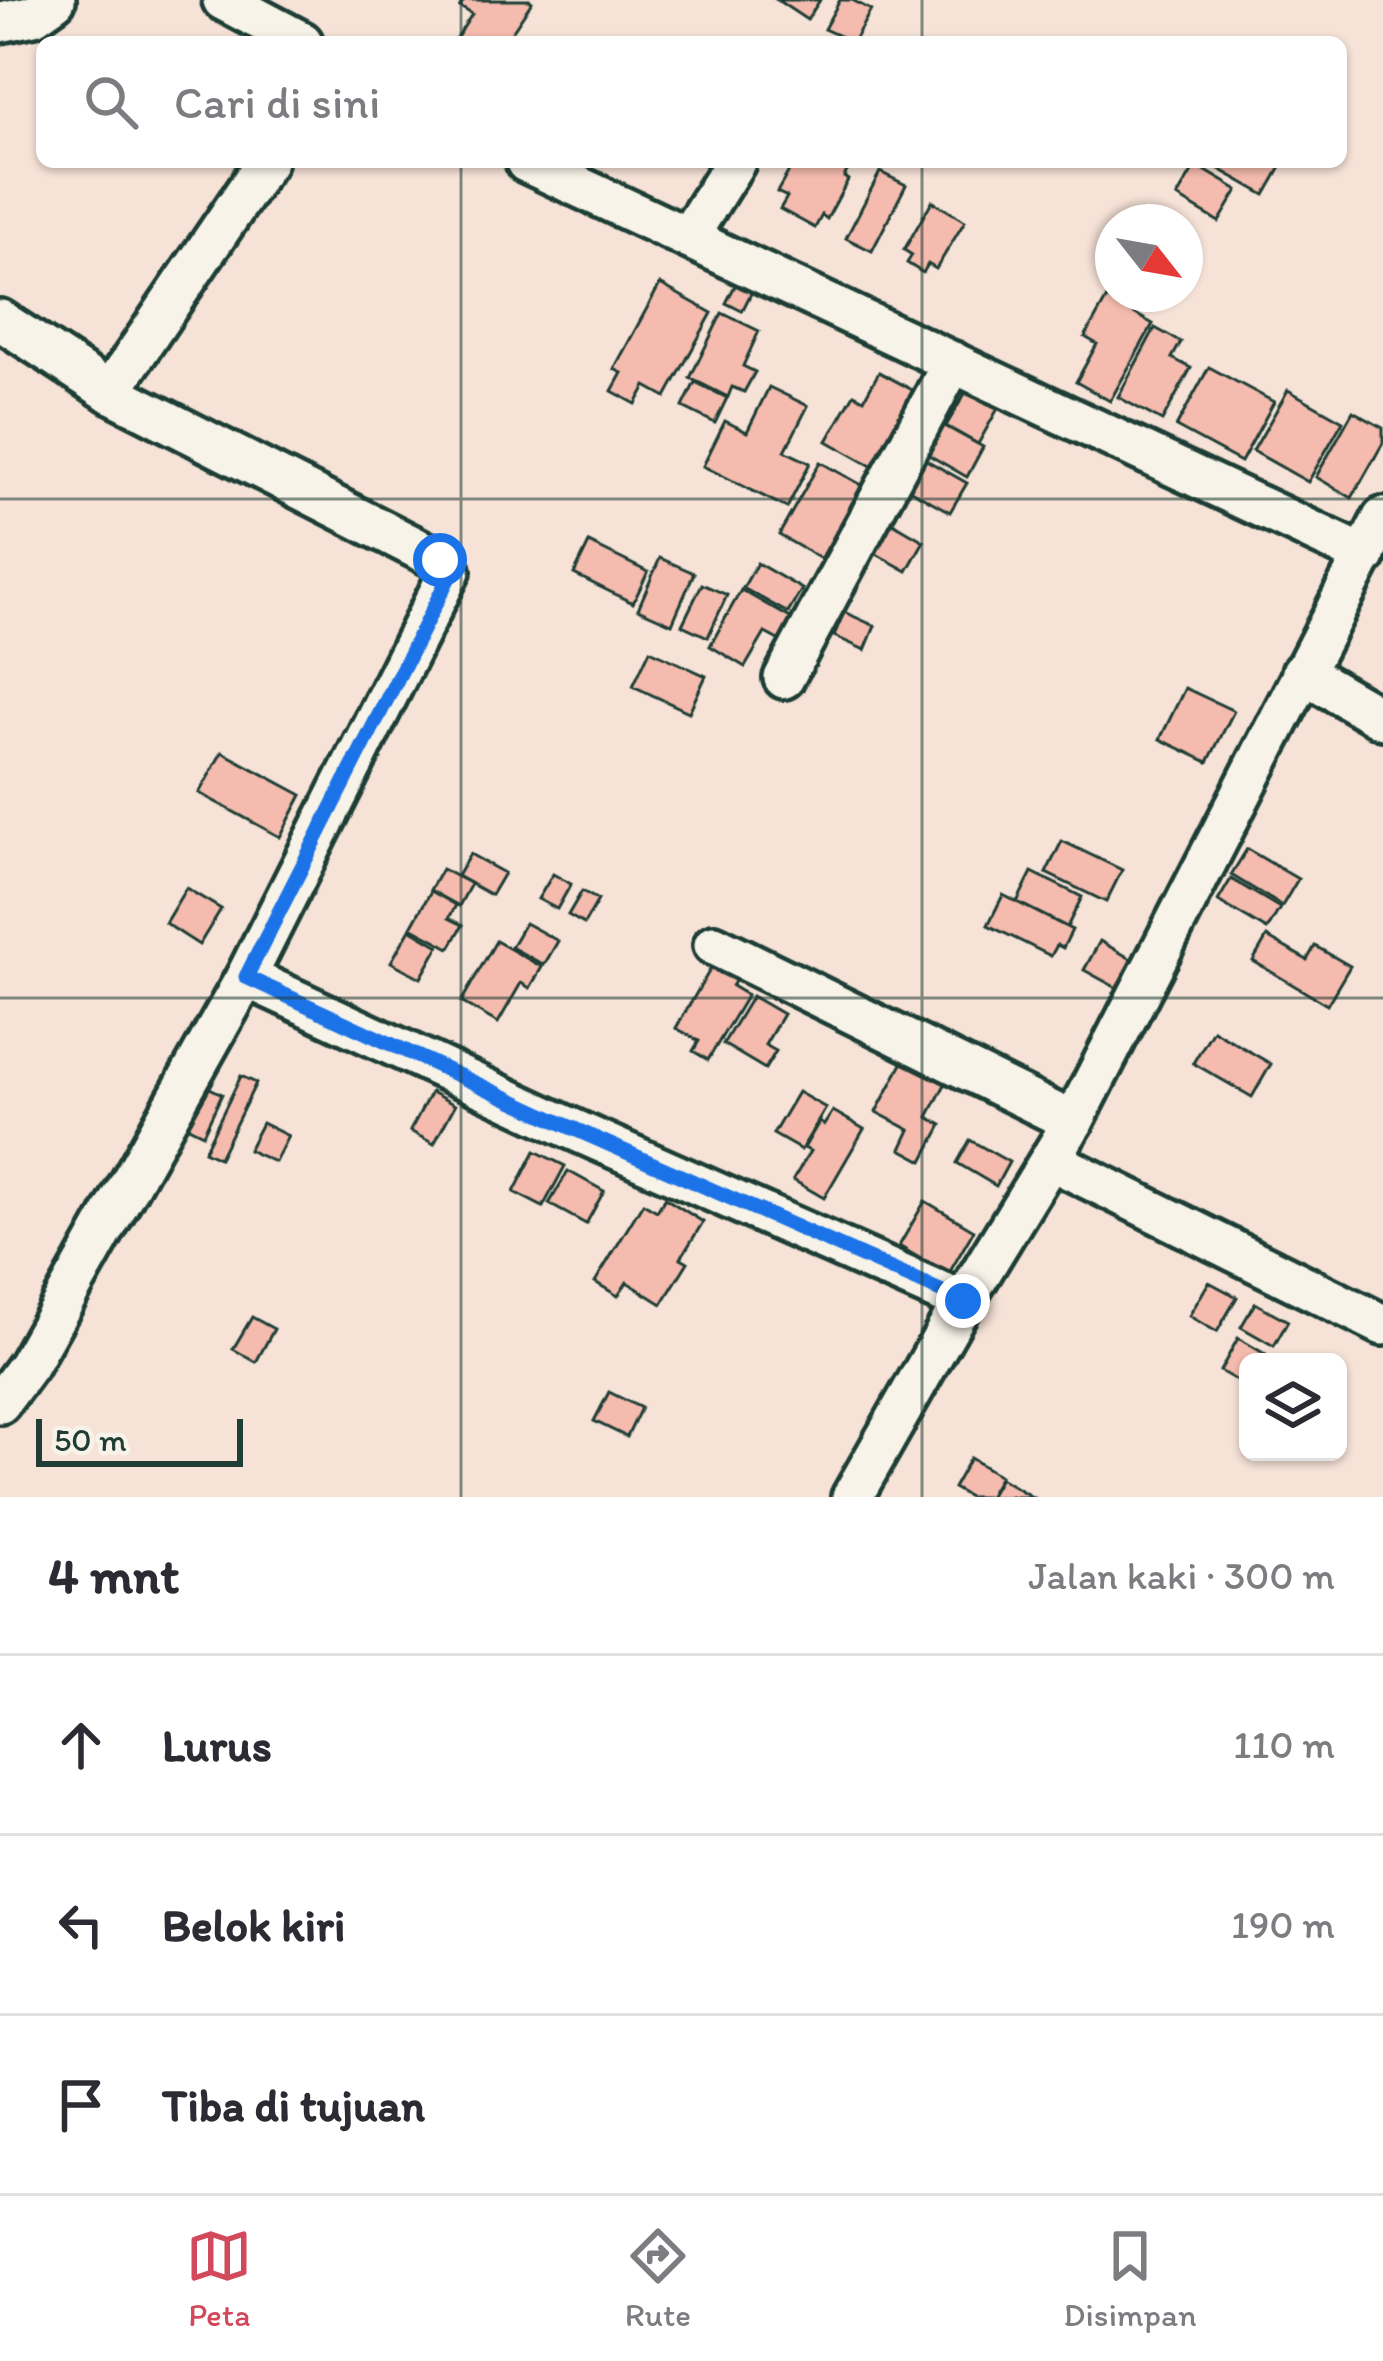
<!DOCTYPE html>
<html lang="id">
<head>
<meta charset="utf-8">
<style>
  :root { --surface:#fff; --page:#f7f7f7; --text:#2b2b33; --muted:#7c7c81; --line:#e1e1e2; --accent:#d1495b }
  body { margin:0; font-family:Itim,sans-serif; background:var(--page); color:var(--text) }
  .controls { position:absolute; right:36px; bottom:36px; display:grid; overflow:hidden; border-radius:18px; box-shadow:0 3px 9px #0004 }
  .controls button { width:108px; height:108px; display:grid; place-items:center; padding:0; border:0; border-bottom:3px solid var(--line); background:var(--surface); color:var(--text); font:60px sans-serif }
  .compass { position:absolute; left:1095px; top:204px; width:108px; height:108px; border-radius:50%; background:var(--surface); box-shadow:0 3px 9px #0004; rotate:121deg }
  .scale { position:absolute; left:36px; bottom:30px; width:207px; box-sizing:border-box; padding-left:12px; border:6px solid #1f3d34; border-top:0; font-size:33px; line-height:42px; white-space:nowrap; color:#1f3d34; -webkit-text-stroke:9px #f7f3e8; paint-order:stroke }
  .stop { position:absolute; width:36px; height:36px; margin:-27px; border:9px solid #1a73e8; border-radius:50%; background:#fff }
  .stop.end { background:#1a73e8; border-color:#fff; box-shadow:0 3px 12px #0008 }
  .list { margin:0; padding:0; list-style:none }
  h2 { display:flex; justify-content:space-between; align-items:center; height:156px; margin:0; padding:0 48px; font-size:51px }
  h2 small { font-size:39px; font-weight:400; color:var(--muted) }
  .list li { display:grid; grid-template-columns:78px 1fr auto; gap:36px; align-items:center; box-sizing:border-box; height:180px; padding:0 48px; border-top:3px solid var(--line) }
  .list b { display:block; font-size:45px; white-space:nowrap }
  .list em { font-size:39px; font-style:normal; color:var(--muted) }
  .icon { flex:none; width:66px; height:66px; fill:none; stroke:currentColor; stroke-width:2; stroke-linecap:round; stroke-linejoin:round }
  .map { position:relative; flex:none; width:1383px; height:1497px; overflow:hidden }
  .search { position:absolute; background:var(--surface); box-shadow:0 3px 9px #0004; left:36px; right:36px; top:36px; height:132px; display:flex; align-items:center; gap:30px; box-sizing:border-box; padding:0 42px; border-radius:18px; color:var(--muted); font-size:45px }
  .sheet { height:696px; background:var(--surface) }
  nav { display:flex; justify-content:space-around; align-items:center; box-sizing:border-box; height:168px; border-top:3px solid var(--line); background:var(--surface); font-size:33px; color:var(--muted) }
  nav a { display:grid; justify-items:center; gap:6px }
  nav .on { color:var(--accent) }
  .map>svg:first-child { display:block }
</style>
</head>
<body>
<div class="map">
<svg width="1383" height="1497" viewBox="0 0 1383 1497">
  <rect width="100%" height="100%" fill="#f6e2d7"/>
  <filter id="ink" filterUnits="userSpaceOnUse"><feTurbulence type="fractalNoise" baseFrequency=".00833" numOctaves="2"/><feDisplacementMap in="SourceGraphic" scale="24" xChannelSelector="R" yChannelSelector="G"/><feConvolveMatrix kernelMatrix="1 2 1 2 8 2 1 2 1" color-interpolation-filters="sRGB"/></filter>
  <g filter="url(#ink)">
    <g fill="#f5bbae" stroke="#1f3d34" stroke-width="3">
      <path d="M465,0h65l2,2 -27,40h-45l-4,-3 16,-25 -12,-7z"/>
      <path d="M777,0h43l-13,20z"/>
      <path d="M840,0h12l19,10 -18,32 -29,-13z"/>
      <path d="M794,162h58l-8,15 4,3 -21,39 -5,-4 -7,13 -35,-19 7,-12 -10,-5z"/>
      <path d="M1207,162h77l-19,33z"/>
      <path d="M1196,165l42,25 -19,32 -42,-25z"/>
      <path d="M880,172l26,13 -34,66 -26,-13z"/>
      <path d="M932,201l33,20 -29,48 -8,-5 -5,9 -16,-10 5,-8 -8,-5z"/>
      <path d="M742,272l16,8 -16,31 -16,-8z"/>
      <path d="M660,284l52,29 -46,84 -20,-11 -10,18 -24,-13 10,-18 -8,-4z"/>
      <path d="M1107,298l46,26 -43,77 -34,-19 21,-38 -12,-7z"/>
      <path d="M722,313l37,18 -16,35 12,6 -11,20 -12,-5 -4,10 -38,-19z"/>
      <path d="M1155,328l26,14 -9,16 19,10 -29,53 -44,-24z"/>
      <path d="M1209,367l65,35 -33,60 -65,-35z"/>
      <path d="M879,372l37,20 -28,48 11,6 -15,27 -57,-32 27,-47 10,5z"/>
      <path d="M695,382l32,16 -12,25 -32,-16z"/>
      <path d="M970,385l31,18 -23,41 -32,-18z"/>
      <path d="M769,387l39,19 -23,45 25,12 -23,45 -84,-42 22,-45 22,11z"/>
      <path d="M1288,390l55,31 -35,61 -55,-31z"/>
      <path d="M1353,411l30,17v15l-31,55 -36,-21z"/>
      <path d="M943,425l40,22 -16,30 -40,-23z"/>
      <path d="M914,453l53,30 -17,29 -52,-29z"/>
      <path d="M820,462l42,23 -41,74 -42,-24z"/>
      <path d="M879,515l45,26 -17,30 -45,-25z"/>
      <path d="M589,543l59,29 -15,31 -59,-29z"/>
      <path d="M660,558l34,15 -22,51 -34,-15z"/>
      <path d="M757,563l45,26 -14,24 -45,-25z"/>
      <path d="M702,584l25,11 -19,42 -26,-12z"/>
      <path d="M741,590l53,30 -12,22 -17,-9 -20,34 -35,-21z"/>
      <path d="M844,612l31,14 -10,24 -31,-14z"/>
      <path d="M650,650l56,26 -17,36 -56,-26z"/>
      <path d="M1185,688l49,23 -26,51 -48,-23z"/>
      <path d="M222,752l80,43 -22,42 -81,-44z"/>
      <path d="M1062,841l60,29 -16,32 -60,-29z"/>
      <path d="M1247,849l51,30 -16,27 -51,-31z"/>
      <path d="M470,854l34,19 -13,22 -34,-19z"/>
      <path d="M442,869l29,15 -12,22 -29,-16z"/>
      <path d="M1032,872l50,25 -15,30 -50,-25z"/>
      <path d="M553,874l18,10 -14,25 -19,-10z"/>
      <path d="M1231,879l49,29 -13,22 -49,-29z"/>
      <path d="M186,888l35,21 -22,36 -34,-22z"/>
      <path d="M431,891l25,14 -7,13 14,7 -13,23 -39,-21z"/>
      <path d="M582,891l16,9 -14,24 -16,-9z"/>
      <path d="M1003,895l69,35 -9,18 -6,-3 -6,11 -63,-31z"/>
      <path d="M525,923l33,18 -14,24 -33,-18z"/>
      <path d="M410,929l29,17 -18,32 -30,-16z"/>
      <path d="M1267,937l40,23 8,-14 35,20 -23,39 -74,-44z"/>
      <path d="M496,941l46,26 -12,21 -9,-5 -23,40 -37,-21z"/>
      <path d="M1100,941l33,19 -16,28 -33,-18z"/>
      <path d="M714,963l24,14 -6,9 15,9 -39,65 -15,-9 6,-10 -23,-13z"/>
      <path d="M752,996l31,18 -18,31 11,6 -11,18 -42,-25z"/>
      <path d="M1213,1030l58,34 -19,33 -59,-34z"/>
      <path d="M911,1047l42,22 -25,48 14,8 -19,36 -22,-12 9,-19 -34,-18z"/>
      <path d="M183,1075l39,19 -19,40 -39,-19z"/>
      <path d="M241,1076l15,7 -37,75 -15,-7z"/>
      <path d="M431,1092l24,13 -21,39 -24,-13z"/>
      <path d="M798,1092l28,16 -25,42 -28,-16z"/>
      <path d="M833,1111l31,18 -40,69 -31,-18 17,-29 -6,-3 15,-26 5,3z"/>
      <path d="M262,1123l26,13 -13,26 -27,-12z"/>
      <path d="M970,1140l39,22 -13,24 -39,-23z"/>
      <path d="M535,1151l30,15 -22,41 -29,-15z"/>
      <path d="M568,1171l36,20 -18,33 -37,-20z"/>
      <path d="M665,1198l38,24 -22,36 7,4 -26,42 -35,-22 -9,14 -23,-14 48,-79 14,8z"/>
      <path d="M925,1201l49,29 -26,45 -49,-29z"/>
      <path d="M1209,1282l28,15 -20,35 -28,-16z"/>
      <path d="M1255,1303l33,18 -14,25 -33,-19z"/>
      <path d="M252,1317l22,12 -18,33 -23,-13z"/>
      <path d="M1238,1338l27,16 -5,8h-12l-2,24 -26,-15z"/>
      <path d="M609,1392l32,16 -14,29 -33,-16z"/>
      <path d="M970,1458l30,18 -12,21h-19l-16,-9z"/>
      <path d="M1000,1478l32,19h-43z"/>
    </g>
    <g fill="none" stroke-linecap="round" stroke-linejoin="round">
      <defs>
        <g id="minor">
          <path d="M223,0l79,42"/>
          <path d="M0,22l34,-7 21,-15"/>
          <path d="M266,162l-156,230 330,168 10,11 -204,406 324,151 393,174"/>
          <path d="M526,162l839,394"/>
          <path d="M688,237l47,-75"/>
          <path d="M0,320l110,72"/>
          <path d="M1302,672l81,47"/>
          <path d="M784,678l169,-316"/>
          <path d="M714,945l359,177"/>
          <path d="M1051,1160l332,165"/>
          <path d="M0,1403l28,-38 218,-388"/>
          <path d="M852,1497l111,-195 110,-180 310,-604"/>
        </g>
      </defs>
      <use href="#minor" stroke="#1f3d34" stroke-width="48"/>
      <use href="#minor" stroke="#f7f3e8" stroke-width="39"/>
    </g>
  </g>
  <g fill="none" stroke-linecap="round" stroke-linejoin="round" filter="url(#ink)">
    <path stroke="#1a73e8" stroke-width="15" d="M440,560l7,6 2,11 -203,400 324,150 393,174"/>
  </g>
  <path fill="none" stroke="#1f3d34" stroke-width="3" stroke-opacity="0.55" d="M461,0v42M922,0v42M461,162v1335M922,162v1335M0,499h1383M0,998h1383"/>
</svg>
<div class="controls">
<button><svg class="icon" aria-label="layers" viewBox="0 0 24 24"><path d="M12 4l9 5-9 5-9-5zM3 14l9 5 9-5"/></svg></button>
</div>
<svg class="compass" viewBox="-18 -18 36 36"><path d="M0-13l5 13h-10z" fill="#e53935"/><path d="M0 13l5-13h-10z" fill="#7c7c81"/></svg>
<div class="scale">50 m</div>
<div class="stop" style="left:440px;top:560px"></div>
<div class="stop end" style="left:963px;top:1301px"></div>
<div class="search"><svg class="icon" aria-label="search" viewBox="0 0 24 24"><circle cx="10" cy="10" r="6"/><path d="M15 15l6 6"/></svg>Cari di sini</div>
</div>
<section class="sheet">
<h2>4 mnt<small>Jalan kaki · 300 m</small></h2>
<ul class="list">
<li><svg class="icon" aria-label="ahead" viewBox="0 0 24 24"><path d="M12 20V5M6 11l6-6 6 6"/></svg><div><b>Lurus</b></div><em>110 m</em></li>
<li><svg class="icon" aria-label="left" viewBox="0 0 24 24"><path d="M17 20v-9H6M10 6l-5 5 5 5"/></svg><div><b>Belok kiri</b></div><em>190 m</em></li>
<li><svg class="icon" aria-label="arrive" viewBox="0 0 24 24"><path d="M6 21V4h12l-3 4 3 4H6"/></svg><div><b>Tiba di tujuan</b></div></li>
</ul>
</section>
<nav>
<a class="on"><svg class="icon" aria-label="map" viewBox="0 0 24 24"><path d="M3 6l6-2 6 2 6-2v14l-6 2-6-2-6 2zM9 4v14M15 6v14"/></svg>Peta</a>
<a><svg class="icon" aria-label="directions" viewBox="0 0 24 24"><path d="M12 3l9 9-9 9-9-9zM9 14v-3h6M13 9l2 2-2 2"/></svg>Rute</a>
<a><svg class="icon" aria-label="saved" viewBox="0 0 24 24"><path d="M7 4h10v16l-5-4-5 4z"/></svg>Disimpan</a>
</nav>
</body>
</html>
